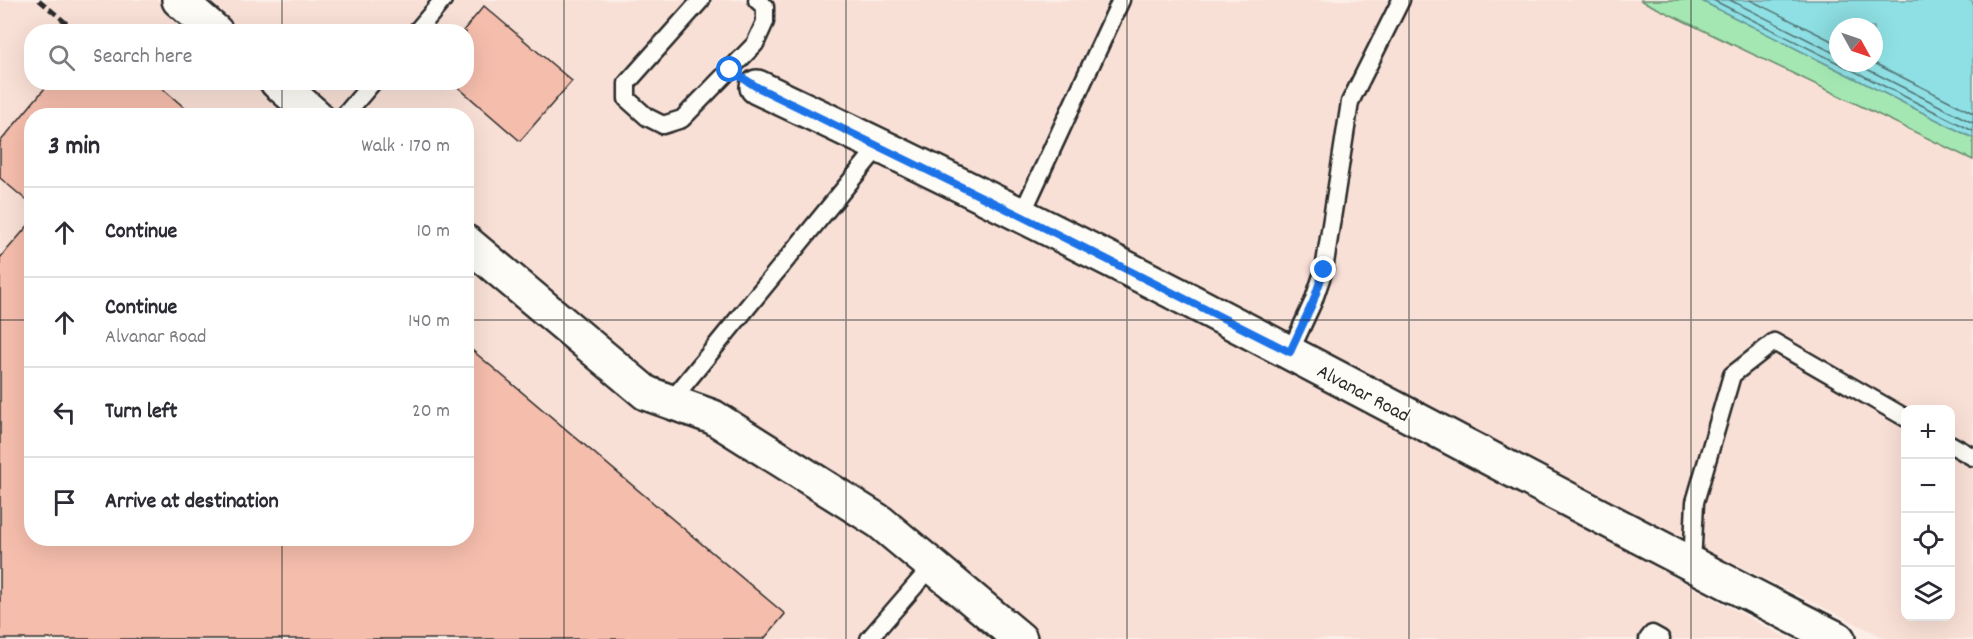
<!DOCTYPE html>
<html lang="en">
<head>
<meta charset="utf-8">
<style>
  :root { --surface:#fff; --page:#f2f2f3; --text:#2b2b33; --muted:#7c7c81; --line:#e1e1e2 }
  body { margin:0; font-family:Dekko,sans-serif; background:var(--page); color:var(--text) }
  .controls { position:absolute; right:18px; bottom:18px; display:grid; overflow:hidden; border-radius:12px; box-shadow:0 6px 24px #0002 }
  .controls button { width:54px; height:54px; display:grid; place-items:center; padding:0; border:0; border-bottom:2px solid var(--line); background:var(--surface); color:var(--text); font:30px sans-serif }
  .compass { position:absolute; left:1829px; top:18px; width:54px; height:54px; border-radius:50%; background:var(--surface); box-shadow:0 6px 24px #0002; rotate:130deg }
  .stop { position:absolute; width:18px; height:18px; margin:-14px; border:4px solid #1a73e8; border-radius:50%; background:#fff }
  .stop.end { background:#1a73e8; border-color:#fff; box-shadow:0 2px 6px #0008 }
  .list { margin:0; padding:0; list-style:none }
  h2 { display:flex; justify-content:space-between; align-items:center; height:78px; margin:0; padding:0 24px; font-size:26px }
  h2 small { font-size:20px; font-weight:400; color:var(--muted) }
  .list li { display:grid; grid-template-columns:39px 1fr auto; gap:18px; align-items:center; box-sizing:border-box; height:90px; padding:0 24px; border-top:2px solid var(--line) }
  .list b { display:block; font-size:22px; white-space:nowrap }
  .list p { margin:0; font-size:20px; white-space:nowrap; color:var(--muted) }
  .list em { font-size:20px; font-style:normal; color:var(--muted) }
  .icon { flex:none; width:33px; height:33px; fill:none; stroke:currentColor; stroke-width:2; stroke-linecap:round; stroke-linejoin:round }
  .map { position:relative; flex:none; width:1973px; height:639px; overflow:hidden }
  .search { position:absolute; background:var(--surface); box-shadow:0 6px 24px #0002; left:24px; top:24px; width:450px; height:66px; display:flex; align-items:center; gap:15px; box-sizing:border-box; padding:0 21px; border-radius:24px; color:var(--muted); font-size:22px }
  .panel { position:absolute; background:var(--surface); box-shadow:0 6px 24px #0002; left:24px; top:108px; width:450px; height:438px; border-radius:24px }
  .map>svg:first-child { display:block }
</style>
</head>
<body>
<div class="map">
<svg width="1973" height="639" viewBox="0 0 1973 639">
  <rect width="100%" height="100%" fill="#fbefe8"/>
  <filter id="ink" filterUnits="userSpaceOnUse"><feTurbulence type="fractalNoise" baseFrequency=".0167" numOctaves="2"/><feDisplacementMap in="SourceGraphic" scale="12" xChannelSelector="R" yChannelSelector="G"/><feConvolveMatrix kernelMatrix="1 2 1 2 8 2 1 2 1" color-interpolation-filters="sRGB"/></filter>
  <g filter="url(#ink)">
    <path fill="#f9e0d6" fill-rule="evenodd" d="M0,0h1640l333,160v479h-86l-221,-109 -185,-95 -20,27 328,177h-1789zM32,32h434v50h-434zM752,99l536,237 -20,22zM32,116h434v422h-434zM1906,410h44v206h-44z"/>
    <path fill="#a4e7b2" stroke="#68896e" stroke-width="1.5" d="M1640,0h60l273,138v22z"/>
    <path fill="#8ee0e4" stroke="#66989a" stroke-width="1.5" fill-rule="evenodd" d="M1700,0h270l3,2v136zM1838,27h36v36h-36z"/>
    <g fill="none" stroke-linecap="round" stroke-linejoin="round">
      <g stroke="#537375" stroke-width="1.5">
        <path d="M1713,0l125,63"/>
        <path d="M1730,0l108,55"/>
        <path d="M1750,0l88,44"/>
        <path d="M1838,63l135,68"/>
        <path d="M1855,63l118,60"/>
        <path d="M1874,63l99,50"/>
      </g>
    </g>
    <g fill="#f5bdac" stroke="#2b2b2b" stroke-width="1.5">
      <path d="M484,6l88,75 -52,60 -68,-59h14v-50h-4z"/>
      <path d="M50,82h105l39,34h-162v89l-32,-27v-36z"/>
      <path d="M32,221v317h434v-193l319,269 -21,25h-764v-381z"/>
    </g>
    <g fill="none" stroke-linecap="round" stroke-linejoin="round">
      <defs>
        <g id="service">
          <path d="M701,0l-74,83v16l20,18 16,8 19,-6 73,-75 10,-22v-15l-8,-7"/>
          <path d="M416,32l27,-32"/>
          <path d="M344,116l29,-34"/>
          <path d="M1021,216l100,-216"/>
          <path d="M1290,352l23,-50 11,-32 26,-168 51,-102"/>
          <path d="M670,402l210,-257"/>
          <path d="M1950,444l23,13"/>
          <path d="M1692,566l3,-64 37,-127 42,-33 132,76"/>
          <path d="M869,639l64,-74"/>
          <path d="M1648,639l4,-5 9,5"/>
        </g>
        <g id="minor">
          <path d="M179,0l37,32"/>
          <path d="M277,82l39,34"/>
          <path d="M757,87c180,85 359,174 535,267 182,95 363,193 546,285"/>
          <path d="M466,242l180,151 67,24 167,105 140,117"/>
        </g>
      </defs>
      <use href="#service" stroke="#2b2b2b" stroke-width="21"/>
      <use href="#minor" stroke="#2b2b2b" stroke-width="38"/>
      <use href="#service" stroke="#fdfcf7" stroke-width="16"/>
      <use href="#minor" stroke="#fdfcf7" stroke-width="33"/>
      <path stroke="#2b2b2b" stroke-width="4.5" stroke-dasharray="9 4.5" stroke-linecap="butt" d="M39,0l38,32"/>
    </g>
  </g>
  <g fill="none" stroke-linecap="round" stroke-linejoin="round" filter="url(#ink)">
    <path stroke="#1a73e8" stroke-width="8" d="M730,70l27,17 264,129 269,136 23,-50 11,-32"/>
  </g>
  <path fill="none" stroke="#2b2b2b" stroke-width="1.5" stroke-opacity="0.55" d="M282,0v32M564,0v639M846,0v639M1127,0v639M1409,0v639M1691,0v639M282,82v34M0,320h32M466,320h1507M282,538v101"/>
  <g text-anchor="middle" stroke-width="4.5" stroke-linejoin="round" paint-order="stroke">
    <g font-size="20" fill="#2b2b2b" stroke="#fdfcf7">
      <text transform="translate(1364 392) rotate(28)" y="7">Alvanar Road</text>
    </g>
  </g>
</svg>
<div class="controls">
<button>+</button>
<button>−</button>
<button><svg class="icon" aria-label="locate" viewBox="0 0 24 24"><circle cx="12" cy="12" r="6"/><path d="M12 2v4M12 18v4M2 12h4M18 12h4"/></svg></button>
<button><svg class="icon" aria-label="layers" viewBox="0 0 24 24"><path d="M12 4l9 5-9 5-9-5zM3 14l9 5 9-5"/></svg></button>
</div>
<svg class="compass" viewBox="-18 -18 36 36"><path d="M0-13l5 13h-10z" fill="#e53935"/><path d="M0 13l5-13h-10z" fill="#7c7c81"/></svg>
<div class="stop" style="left:730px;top:70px"></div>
<div class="stop end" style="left:1324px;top:270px"></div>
<div class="search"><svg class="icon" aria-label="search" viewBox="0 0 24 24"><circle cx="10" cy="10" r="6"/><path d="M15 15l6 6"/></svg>Search here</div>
<section class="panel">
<h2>3 min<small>Walk · 170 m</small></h2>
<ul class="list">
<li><svg class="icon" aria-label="ahead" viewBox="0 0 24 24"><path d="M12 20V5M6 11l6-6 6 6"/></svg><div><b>Continue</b></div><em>10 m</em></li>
<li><svg class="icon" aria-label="ahead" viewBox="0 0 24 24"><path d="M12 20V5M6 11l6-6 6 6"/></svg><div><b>Continue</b><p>Alvanar Road</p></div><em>140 m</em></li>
<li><svg class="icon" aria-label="left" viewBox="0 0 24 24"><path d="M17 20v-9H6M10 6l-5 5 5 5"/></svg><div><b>Turn left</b></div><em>20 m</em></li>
<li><svg class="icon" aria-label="arrive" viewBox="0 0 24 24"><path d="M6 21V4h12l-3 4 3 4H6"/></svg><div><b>Arrive at destination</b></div></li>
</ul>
</section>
</div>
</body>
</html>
